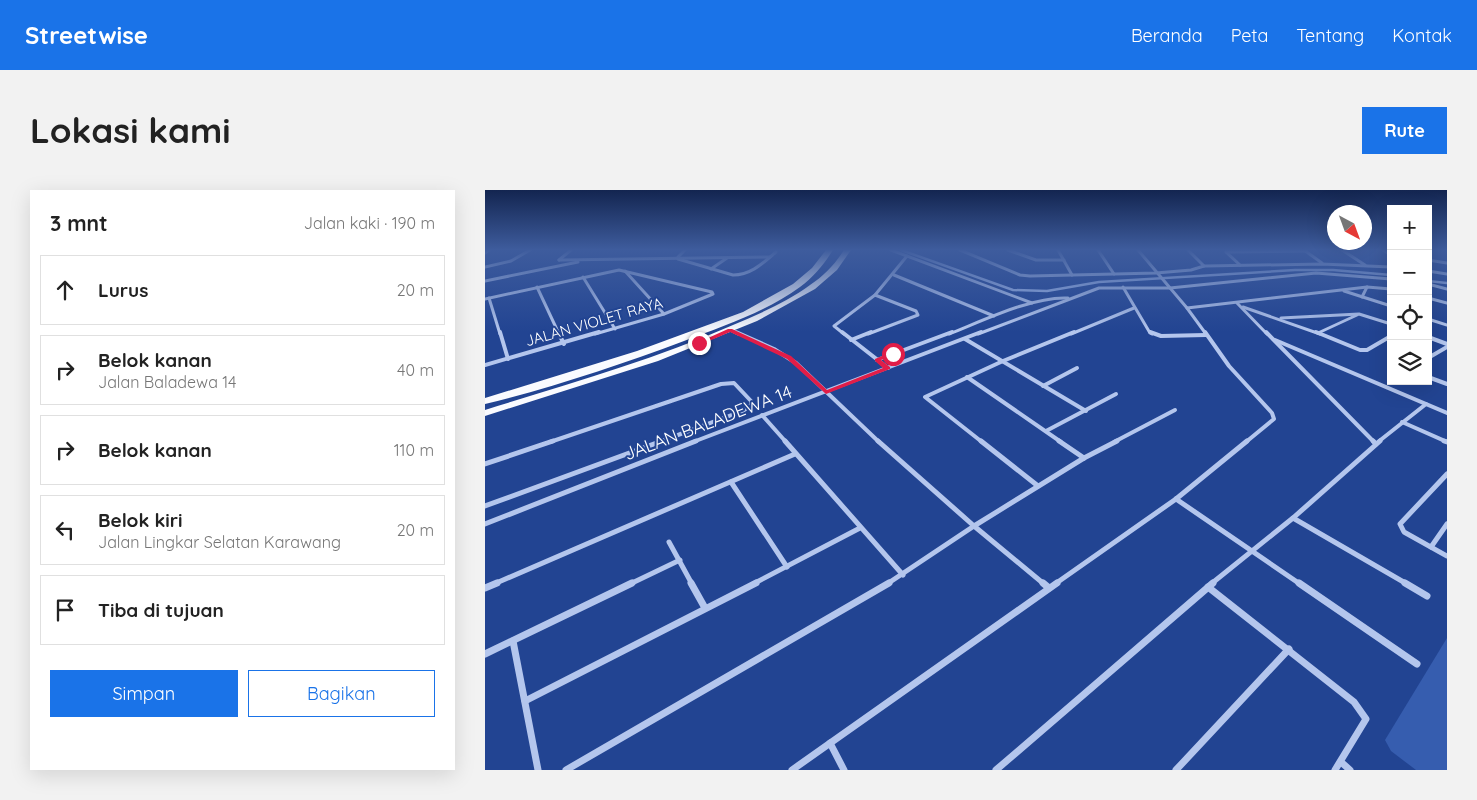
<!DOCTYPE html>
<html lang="id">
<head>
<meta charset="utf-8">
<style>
  :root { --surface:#fff; --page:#f2f2f2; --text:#222; --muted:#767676; --line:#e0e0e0; --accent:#1a73e8 }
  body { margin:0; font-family:Quicksand,sans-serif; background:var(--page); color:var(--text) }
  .controls { position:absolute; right:15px; top:15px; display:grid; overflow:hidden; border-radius:0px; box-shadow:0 5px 20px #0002 }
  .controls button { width:45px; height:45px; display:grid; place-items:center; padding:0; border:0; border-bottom:1px solid var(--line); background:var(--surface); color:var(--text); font:25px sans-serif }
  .compass { position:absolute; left:842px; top:15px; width:45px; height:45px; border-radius:50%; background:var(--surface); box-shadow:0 5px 20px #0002; rotate:139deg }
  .stop { position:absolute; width:15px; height:15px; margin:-11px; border:4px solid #e11d48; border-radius:50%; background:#fff }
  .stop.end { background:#e11d48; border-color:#fff; box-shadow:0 1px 5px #0008 }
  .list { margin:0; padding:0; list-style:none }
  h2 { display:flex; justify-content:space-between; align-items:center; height:65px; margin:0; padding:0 20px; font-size:21px }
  h2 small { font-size:16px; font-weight:400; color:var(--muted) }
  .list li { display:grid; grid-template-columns:32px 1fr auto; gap:15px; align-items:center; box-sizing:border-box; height:70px; margin:0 10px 10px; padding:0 10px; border:1px solid var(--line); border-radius:0px }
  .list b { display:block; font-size:19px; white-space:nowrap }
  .list p { margin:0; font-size:16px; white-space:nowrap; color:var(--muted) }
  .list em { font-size:16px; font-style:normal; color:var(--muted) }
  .actions { display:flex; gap:10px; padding:15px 20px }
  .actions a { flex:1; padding:11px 0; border:1px solid var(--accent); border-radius:0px; text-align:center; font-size:18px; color:var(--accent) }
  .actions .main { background:var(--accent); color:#fff }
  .icon { flex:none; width:28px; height:28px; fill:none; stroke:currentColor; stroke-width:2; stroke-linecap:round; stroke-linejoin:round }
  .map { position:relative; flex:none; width:962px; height:580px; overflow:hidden; border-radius:0px }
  header { display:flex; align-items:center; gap:30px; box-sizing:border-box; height:70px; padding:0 25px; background:var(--accent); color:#fff }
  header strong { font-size:24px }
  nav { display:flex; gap:28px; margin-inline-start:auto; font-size:18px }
  .intro { display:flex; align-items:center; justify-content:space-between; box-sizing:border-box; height:120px; padding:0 30px }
  h1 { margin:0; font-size:35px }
  .button { padding:12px 22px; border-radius:0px; background:var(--accent); color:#fff; font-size:18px; font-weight:700 }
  main { display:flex; gap:30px; padding:0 30px }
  aside { flex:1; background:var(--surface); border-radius:0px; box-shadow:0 5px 20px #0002 }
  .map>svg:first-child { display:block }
</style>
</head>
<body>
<header>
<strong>Streetwise</strong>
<nav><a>Beranda</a><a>Peta</a><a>Tentang</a><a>Kontak</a></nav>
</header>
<div class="intro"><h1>Lokasi kami</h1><a class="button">Rute</a></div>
<main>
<aside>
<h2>3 mnt<small>Jalan kaki · 190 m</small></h2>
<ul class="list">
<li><svg class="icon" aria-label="ahead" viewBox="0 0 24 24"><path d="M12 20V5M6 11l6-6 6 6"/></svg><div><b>Lurus</b></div><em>20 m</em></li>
<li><svg class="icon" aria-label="right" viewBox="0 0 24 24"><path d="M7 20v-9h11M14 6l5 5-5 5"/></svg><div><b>Belok kanan</b><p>Jalan Baladewa 14</p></div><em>40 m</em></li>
<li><svg class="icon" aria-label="right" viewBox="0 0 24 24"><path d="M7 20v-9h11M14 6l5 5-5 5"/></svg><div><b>Belok kanan</b></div><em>110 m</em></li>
<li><svg class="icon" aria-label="left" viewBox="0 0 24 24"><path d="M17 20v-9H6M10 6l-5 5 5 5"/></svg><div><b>Belok kiri</b><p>Jalan Lingkar Selatan Karawang</p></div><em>20 m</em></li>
<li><svg class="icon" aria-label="arrive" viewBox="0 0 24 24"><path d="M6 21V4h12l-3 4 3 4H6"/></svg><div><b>Tiba di tujuan</b></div></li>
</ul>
<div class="actions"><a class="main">Simpan</a><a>Bagikan</a></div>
</aside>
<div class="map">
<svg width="962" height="580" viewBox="0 0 962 580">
  <rect width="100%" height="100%" fill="#224492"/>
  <path fill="#365daf" d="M962,448v132h-31l-25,-19 -6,-11z"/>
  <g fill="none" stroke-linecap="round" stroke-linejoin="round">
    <g stroke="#a8bfee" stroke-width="2.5">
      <path d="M416,60l112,40 34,1 52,-9 196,-12h38l58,5"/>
      <path d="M943,91l19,2"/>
    </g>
    <g stroke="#b4c6ed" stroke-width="3">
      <path d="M406,60l141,53"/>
      <path d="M475,60l60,25 10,1 126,-3 35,-3 13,-4 118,-2 69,3"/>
      <path d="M523,60l28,10h28"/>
      <path d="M573,60l14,25"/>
      <path d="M613,60l16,24"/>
      <path d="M653,60l49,58 19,26"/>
      <path d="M703,60l16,16"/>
      <path d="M819,60l18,13"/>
      <path d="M857,60l23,15"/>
      <path d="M898,60l8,5"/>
      <path d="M741,62l79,-1"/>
      <path d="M741,62l14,13"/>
      <path d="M0,63l4,-3"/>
      <path d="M193,67l7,-7"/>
      <path d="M193,69l55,16c18,0 30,-12 43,-23"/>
      <path d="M74,70l211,-3"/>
      <path d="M74,70l12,-10"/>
      <path d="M943,70l19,3"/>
      <path d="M0,77l26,-6 19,-11"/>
      <path d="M226,79l16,-11"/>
      <path d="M140,81l39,43"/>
      <path d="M943,81l19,3"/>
      <path d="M409,85l100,41"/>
      <path d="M98,87l32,52"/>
      <path d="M0,91l93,-19"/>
      <path d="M943,94l19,5"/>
      <path d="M52,97l22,47"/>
      <path d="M638,97l27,46 2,1"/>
      <path d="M859,101l47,15"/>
      <path d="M877,107l5,-10 24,2"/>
      <path d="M4,108l11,36"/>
      <path d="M943,108l19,5"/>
      <path d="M0,109l134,-29 93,22 1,2 -49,20 -69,20"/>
      <path d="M752,113l30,31"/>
      <path d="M758,117l77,27"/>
      <path d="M702,118l180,-21"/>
      <path d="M796,128l78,-4 32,10"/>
      <path d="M943,129l19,6"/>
      <path d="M245,140l8,4"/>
      <path d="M833,143l39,-18"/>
      <path d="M359,144l-10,-8 41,-31 32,-39"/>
      <path d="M383,144l50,-19 -2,-4 -41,-16"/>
      <path d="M464,144c33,-13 84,-38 119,-36"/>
      <path d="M493,144l121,-46h71l146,-15 75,6"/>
      <path d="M586,144l63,-26"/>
    </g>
    <g stroke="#b4c6ed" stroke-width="4">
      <path d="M15,142l8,27"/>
      <path d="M73,142l6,12"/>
      <path d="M251,142l38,17 22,14 83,79"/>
      <path d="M357,142l46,36"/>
      <path d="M665,142l11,4 45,-1"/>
      <path d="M720,142l24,34 43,47 2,6 -28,23"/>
      <path d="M781,142l108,110"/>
      <path d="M831,142l44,18h7l24,-14"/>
      <path d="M943,147l19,7"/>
      <path d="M480,149l121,72"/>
      <path d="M366,150l20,-8"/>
      <path d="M790,150l172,73"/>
      <path d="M943,168l19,-11"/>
      <path d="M392,170l75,-28"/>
      <path d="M0,175l114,-33"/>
      <path d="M482,187l94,65"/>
      <path d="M943,187l19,7"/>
      <path d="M558,196l34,-18"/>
      <path d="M277,225l24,27"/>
      <path d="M917,232l45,20"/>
      <path d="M561,241l70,-37"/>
      <path d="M65,252l171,-58 13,-1 17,18v4l-8,6 -84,31"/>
      <path d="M208,252l288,-110"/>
      <path d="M497,252l-57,-45 78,-36 71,-29"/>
      <path d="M629,252l61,-32"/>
      <path d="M893,252l48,-38"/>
    </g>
    <g stroke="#b4c6ed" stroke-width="5">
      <path d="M300,251l118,134"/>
      <path d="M393,251l96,85 70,58"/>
      <path d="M496,251l57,45"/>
      <path d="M574,251l25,17"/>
      <path d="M888,251l3,3"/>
      <path d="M959,251l3,1"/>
      <path d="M0,274l68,-23"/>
      <path d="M962,284l-47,50 4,8 43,24"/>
      <path d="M246,292l56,85"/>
      <path d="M691,309l124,85"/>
      <path d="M0,316l177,-65"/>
      <path d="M808,328l114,66"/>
      <path d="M0,334l211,-83"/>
      <path d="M184,352l23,42"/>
      <path d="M946,357l16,-23"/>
      <path d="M9,394l301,-130"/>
      <path d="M145,394l50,-24"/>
      <path d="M268,394l107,-56"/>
      <path d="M402,394l87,-58 110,-68 33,-17"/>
      <path d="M570,394l121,-85 71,-58"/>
      <path d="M726,394l82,-66 87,-77"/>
    </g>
    <g stroke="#b4c6ed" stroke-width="7">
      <path d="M206,393l14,25"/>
      <path d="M558,393l6,5"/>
      <path d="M814,393l118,81"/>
      <path d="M920,393l22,13"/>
      <path d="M723,397l146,115 12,17 -31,51"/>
      <path d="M0,398l12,-5"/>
      <path d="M28,451l25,129"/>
      <path d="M0,464l147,-71"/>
      <path d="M40,511l231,-118"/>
      <path d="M345,553l14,27"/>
      <path d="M856,572l9,8"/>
      <path d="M81,580l323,-187"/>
      <path d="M307,580l265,-187"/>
      <path d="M511,580l217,-187"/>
      <path d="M691,580l113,-121"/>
    </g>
    <g fill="#fafbff" fill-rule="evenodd">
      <path d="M341,60h7c-9,14 -19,27 -33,37 -34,25 -77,39 -116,54 -64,24 -133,47 -199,63v-6l152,-47 106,-39 50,-28 19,-16z"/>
      <path d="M359,60h7l-14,20 -22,19 -58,32 -99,40 -173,55v-6c83,-26 168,-50 248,-85 26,-11 54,-23 77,-40 14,-9 25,-21 34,-35z"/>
    </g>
  </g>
  <linearGradient id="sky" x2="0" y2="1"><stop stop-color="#132550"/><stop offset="0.42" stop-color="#3e5c9d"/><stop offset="1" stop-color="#3e5c9d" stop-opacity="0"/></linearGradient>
  <rect width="962" height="142" fill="url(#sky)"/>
  <path fill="#e11d48" d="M243,139h4l59,27 36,34 56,-22 -8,-7v-2l16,-7 5,2 -15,6 9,7v2l-64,25 -39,-35 -57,-27 -28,12 -5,-1z"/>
  <g text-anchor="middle" stroke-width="4" stroke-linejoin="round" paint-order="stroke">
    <g font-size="15" fill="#fff" stroke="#224492">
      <text transform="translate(109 132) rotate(-16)" y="5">JALAN VIOLET RAYA</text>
    </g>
    <g font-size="18" fill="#fff" stroke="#224492">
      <text transform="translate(223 233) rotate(-21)" y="6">JALAN BALADEWA 14</text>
    </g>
  </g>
</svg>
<div class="controls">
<button>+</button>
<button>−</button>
<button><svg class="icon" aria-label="locate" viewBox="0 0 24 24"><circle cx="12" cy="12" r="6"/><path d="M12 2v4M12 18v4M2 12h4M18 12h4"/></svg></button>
<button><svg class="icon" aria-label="layers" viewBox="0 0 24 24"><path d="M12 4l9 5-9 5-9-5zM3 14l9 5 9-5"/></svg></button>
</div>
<svg class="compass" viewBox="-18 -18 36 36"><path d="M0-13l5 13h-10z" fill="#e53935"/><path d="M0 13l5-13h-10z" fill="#767676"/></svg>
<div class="stop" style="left:408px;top:164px"></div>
<div class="stop end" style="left:214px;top:153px"></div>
</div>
</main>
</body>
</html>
